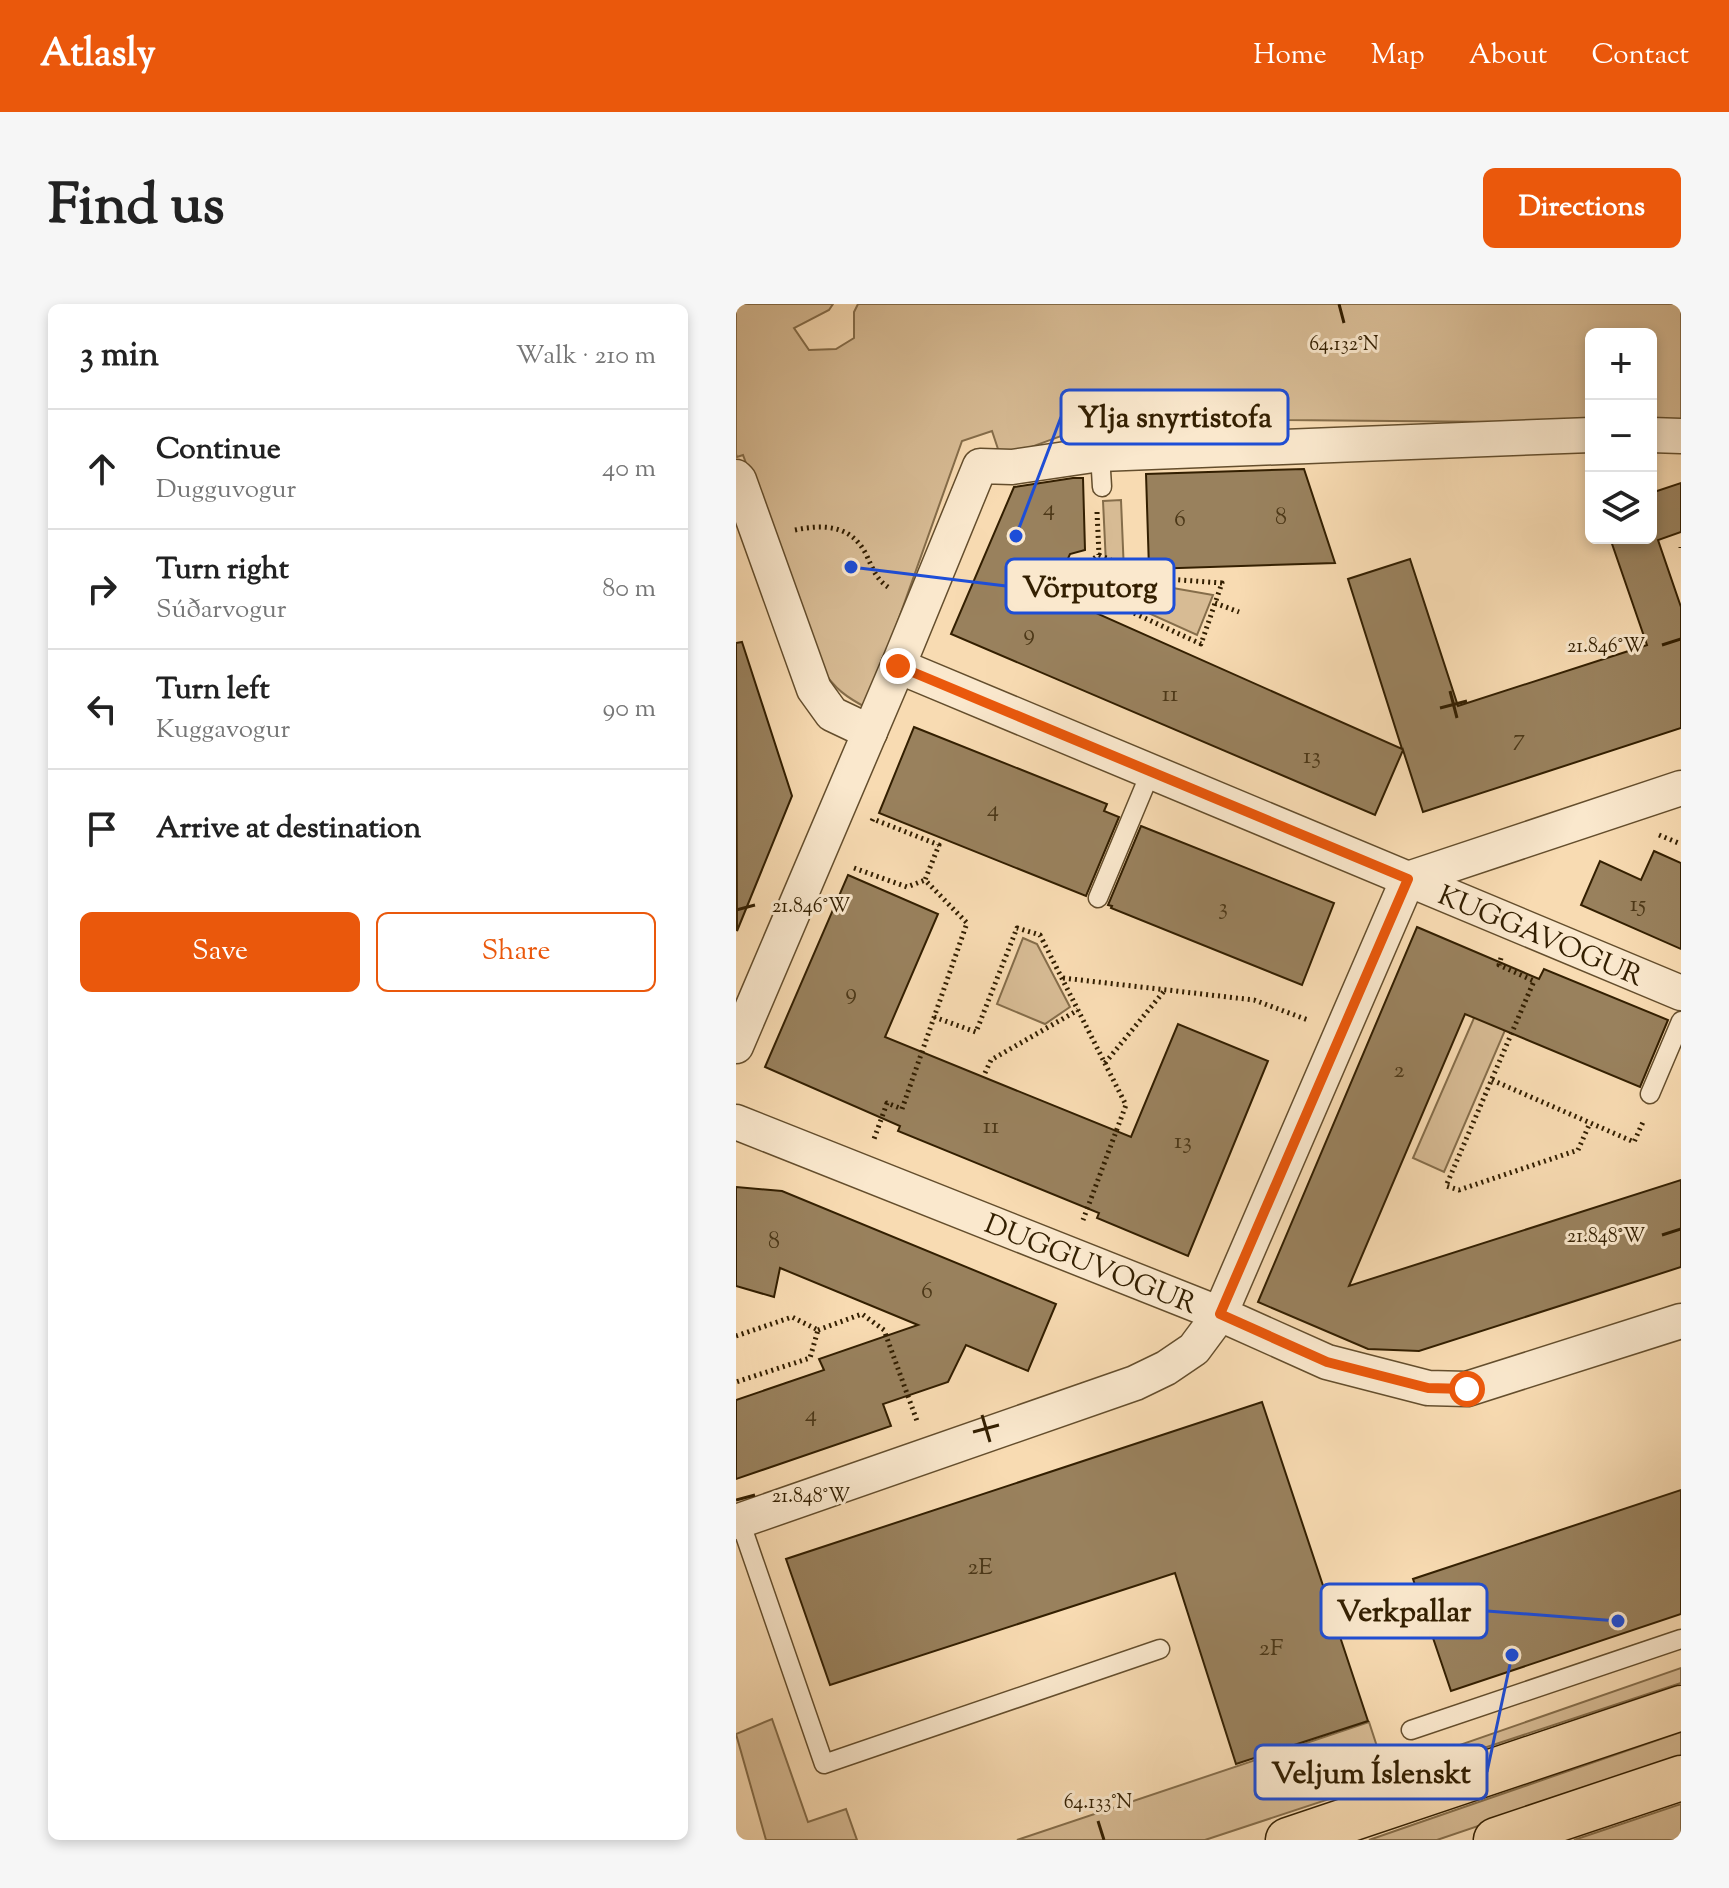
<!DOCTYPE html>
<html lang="en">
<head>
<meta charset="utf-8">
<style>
  :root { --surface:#fff; --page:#f6f6f6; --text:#222; --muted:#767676; --line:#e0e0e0; --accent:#ea580c }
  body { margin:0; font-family:"Sorts Mill Goudy",serif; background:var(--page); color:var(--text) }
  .controls { position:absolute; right:24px; top:24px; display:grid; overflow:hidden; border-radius:12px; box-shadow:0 4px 12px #0003 }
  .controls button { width:72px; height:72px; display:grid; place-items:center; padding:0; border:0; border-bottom:2px solid var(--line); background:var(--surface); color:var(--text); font:40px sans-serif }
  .stop { position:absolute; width:24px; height:24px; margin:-18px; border:6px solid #ea580c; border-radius:50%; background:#fff }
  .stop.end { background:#ea580c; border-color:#fff; box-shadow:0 2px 8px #0008 }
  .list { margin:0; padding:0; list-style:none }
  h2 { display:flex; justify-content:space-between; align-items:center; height:104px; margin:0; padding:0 32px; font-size:34px }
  h2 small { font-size:26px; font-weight:400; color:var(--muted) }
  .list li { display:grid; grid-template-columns:52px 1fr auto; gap:24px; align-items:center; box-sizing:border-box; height:120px; padding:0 32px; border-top:2px solid var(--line) }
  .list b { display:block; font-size:30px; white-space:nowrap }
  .list p { margin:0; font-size:26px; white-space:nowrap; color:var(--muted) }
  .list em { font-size:26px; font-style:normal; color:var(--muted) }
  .actions { display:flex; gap:16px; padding:24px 32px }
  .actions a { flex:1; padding:18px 0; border:2px solid var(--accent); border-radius:12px; text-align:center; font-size:28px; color:var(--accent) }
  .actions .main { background:var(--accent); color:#fff }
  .icon { flex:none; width:44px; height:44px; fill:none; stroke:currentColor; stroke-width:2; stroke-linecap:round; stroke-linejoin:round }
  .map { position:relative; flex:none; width:945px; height:1536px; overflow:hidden; border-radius:12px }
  header { display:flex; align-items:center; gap:48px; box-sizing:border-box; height:112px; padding:0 40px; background:var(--accent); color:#fff }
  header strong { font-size:38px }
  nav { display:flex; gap:44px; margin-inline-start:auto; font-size:28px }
  .intro { display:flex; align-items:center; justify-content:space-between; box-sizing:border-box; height:192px; padding:0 48px }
  h1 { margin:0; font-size:56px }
  .button { padding:20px 36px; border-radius:12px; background:var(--accent); color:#fff; font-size:28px; font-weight:700 }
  main { display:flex; gap:48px; padding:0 48px }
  aside { flex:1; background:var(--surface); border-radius:12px; box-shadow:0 4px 12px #0003 }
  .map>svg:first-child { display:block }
</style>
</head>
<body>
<header>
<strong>Atlasly</strong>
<nav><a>Home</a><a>Map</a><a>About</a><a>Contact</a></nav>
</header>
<div class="intro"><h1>Find us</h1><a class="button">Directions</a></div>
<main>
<aside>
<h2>3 min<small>Walk · 210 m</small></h2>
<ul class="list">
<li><svg class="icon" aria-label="ahead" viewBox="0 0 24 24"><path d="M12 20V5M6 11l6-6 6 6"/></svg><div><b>Continue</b><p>Dugguvogur</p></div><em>40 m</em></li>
<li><svg class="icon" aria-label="right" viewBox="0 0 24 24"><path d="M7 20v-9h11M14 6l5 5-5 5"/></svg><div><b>Turn right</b><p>Súðarvogur</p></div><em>80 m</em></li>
<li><svg class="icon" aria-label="left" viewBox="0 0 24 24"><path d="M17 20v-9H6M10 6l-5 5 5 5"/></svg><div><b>Turn left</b><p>Kuggavogur</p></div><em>90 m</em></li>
<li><svg class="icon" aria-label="arrive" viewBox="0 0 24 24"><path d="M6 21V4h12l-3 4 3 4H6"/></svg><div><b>Arrive at destination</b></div></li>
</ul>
<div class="actions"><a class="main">Save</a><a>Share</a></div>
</aside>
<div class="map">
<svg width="945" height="1536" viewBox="0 0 945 1536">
  <rect width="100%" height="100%" fill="#f8dbb2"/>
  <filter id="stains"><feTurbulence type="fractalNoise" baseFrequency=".0025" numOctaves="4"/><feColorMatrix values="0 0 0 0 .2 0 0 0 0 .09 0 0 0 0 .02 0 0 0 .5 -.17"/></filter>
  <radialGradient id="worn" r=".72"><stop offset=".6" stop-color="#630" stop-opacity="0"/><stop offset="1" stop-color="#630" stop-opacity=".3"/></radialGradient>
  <g fill="#d7bb94" stroke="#856d4a" stroke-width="2">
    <path d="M0,0h97l-4,6 -35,18 15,22 27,-1 18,-11v-26l4,-8h823v119h-30v-89h-60v89l-307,-3 -47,-22 -53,20 -44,20 -8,-28 -131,48 -9,-27 -30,10 -95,267c-21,-11 -32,-19 -45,-39l-79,-214 -6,2 -1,-3z"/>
    <path d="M385,196l3,72 26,12 63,11 -16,40 -124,-56 33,-15 -3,-63z"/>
    <path d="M287,634l14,6 33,63 -25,17 -48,-20z"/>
    <path d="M755,675l30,14 -77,179 -31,-14z"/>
    <path d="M945,1364v15l-476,157h-188l352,-118 16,49z"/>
    <path d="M36,1415l36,103 38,-13 11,31h-91l-30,-106z"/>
    <path d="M945,1428v25l-244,83h-68z"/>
    <path d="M945,1500v36h-107z"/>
  </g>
  <g fill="#99815d" stroke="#331f01" stroke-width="2">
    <path d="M568,165l31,94 -186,6 -3,-95z"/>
    <path d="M337,174h10l2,72 -15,4 -8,18 -56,1 396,176 -54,-170 62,-20 48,147 189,-61 -37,-107h41v-45l30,-10v49l-23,8 23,67v121l-258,84 -20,-62 -28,65 -424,-181 63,-147z"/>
    <path d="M6,338l50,154 -55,135 -1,-288z"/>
    <path d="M178,423l193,77 -3,7 15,6 -33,79 -207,-83z"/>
    <path d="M405,522l193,77 -32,82 -191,-77 1,-2 -4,-1z"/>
    <path d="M918,547l27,12v86l-100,-44 19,-44 41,19z"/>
    <path d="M112,571l90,39 -53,123 246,100 47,-113 90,37 -80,195 -91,-38 2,-5 -201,-82 2,-5 -135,-59z"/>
    <path d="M681,623l122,52 5,-10 124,51 -28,67 -175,-73 -116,272 332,-106v87l-262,84 -51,-2 -110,-47z"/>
    <path d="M0,883l46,4 274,113 -28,67 -62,-26 -18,37 -65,22 8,22 -155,53v-79l88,-30 -5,-11 99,-34 -138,-57 -6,29 -38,-11z"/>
    <path d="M526,1098l106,319 -132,43 -61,-191 -345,112 -44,-126z"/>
    <path d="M945,1186v124l-230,77 -38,-112z"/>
  </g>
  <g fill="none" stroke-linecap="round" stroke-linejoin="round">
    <defs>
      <g id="lane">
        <path d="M364,150l2,33"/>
        <path d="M362,594l53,-127"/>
        <path d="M914,790l31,-73"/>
        <path d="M4,1217l84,243 336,-115"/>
        <path d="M675,1426l270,-91"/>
      </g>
      <g id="street">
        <path d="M915,131l30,1"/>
        <path d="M0,173l3,3 75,209 18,25 38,18"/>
        <path d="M162,362l82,-200 32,1 88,-13 491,-19"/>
        <path id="s1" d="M0,742l162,-380 783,327"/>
        <path id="s2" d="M0,818l484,192 107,48 101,26 39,1 214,-68"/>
        <path d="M0,1218l399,-139 31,-15 28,-19 26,-35 188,-435 273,-91"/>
      </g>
      <g id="highway">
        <path d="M552,1536l393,-132"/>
        <path d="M760,1536l185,-62"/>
      </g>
    </defs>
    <use href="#lane" stroke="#644e2d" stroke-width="21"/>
    <use href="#street" stroke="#644e2d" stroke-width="37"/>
    <use href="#highway" stroke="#331f01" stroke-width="47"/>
    <g stroke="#331f01" stroke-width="5" stroke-dasharray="2 4" stroke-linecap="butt">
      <path d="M361,208l2,43"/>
      <path d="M59,226c29,-6 56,-5 71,24 7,15 10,26 25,35"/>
      <path d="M945,243v1"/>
      <path d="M363,251l54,23 69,5 -21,61 -139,-64z"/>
      <path d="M479,299l24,9"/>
      <path d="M136,517l1,-2 66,26 -14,35 42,43 -65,186 -15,-6 -13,36"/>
      <path d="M923,531l22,9"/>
      <path d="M118,564l53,19 18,-7"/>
      <path d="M765,654l-2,7 35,16 -88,205 13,4 119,-40 12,-27"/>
      <path d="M327,674l191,22 54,20"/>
      <path d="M198,713l42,15 41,-104 23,7 86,170 -43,115"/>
      <path d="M369,759l60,-73"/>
      <path d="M249,769l6,-13 87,-50"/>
      <path d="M756,776l142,62 9,-20"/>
      <path d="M82,1026l44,-16 22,16 33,91"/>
      <path d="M0,1032l56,-19 26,13 -8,28 -74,24"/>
    </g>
    <use href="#lane" stroke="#fae8cd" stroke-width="18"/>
    <use href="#street" stroke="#fae8cd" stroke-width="34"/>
    <use href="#highway" stroke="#f8dbb2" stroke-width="44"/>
  </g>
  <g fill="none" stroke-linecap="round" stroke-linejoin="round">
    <path stroke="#ea580c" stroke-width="10" d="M162,362l510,213 -188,435 107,48 101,26 39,1"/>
  </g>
  <path fill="none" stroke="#331f01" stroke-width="3" d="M603,0l5,19M926,341l19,-6M714,387l7,27M704,404l27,-7M0,606l19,-5M926,931l19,-6M246,1111l8,27M237,1128l26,-7M0,1196l19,-5M362,1517l6,19"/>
  <g text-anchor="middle" stroke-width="6" stroke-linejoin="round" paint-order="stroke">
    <g font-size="24" fill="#4c3818">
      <text x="313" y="211">4</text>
      <text x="545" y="220">8</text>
      <text x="444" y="222">6</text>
      <text x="293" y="336">9</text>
      <text x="434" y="397">11</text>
      <text x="783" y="441">7</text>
      <text x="576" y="459">13</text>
      <text x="257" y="512">4</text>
      <text x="902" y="607">15</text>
      <text x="487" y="610">3</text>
      <text x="115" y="695">9</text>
      <text x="663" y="773">2</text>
      <text x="255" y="829">11</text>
      <text x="447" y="844">13</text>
      <text x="38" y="944">8</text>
      <text x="191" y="994">6</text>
      <text x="75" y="1117">4</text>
      <text x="244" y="1270">2E</text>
      <text x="535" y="1351">2F</text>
    </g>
    <g font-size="28" fill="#331f01" stroke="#fae8cd">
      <text dy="10" stroke="none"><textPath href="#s1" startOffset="1110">KUGGAVOGUR</textPath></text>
      <text dy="10" stroke="none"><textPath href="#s2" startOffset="382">DUGGUVOGUR</textPath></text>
    </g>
  </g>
  <g font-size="20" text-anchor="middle" fill="#331f01" stroke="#fae8cd" stroke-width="6" stroke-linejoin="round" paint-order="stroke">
    <text x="608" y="46">64.132°N</text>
    <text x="870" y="348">21.846°W</text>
    <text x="75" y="608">21.846°W</text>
    <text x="870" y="938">21.848°W</text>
    <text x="75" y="1198">21.848°W</text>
    <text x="362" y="1504">64.133°N</text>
  </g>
  <path fill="none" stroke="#1d4ed8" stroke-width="3" d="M280 232L325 113M115 263L270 282M882 1317L751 1307M776 1351L751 1468"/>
  <g fill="#1d4ed8" stroke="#fae8cd" stroke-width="3">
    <circle cx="280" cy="232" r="8"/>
    <circle cx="115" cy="263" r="8"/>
    <circle cx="882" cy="1317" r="8"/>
    <circle cx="776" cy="1351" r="8"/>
  </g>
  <g fill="#fae8cd" stroke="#1d4ed8" stroke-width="3">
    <rect x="325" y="86" width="227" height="54" rx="8"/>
    <rect x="270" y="255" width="168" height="54" rx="8"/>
    <rect x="585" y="1280" width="166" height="54" rx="8"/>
    <rect x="519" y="1441" width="232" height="54" rx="8"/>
  </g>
  <g font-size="30" text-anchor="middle" font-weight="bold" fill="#331f01">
    <text x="439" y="123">Ylja snyrtistofa</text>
    <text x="354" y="293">Vörputorg</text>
    <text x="668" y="1317">Verkpallar</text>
    <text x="635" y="1479">Veljum Íslenskt</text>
  </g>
  <rect width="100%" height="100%" filter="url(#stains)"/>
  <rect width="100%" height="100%" fill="url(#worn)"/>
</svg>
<div class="controls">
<button>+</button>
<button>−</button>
<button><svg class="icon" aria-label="layers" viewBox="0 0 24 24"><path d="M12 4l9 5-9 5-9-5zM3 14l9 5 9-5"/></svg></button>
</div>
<div class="stop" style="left:731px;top:1085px"></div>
<div class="stop end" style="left:162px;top:362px"></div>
</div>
</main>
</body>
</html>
